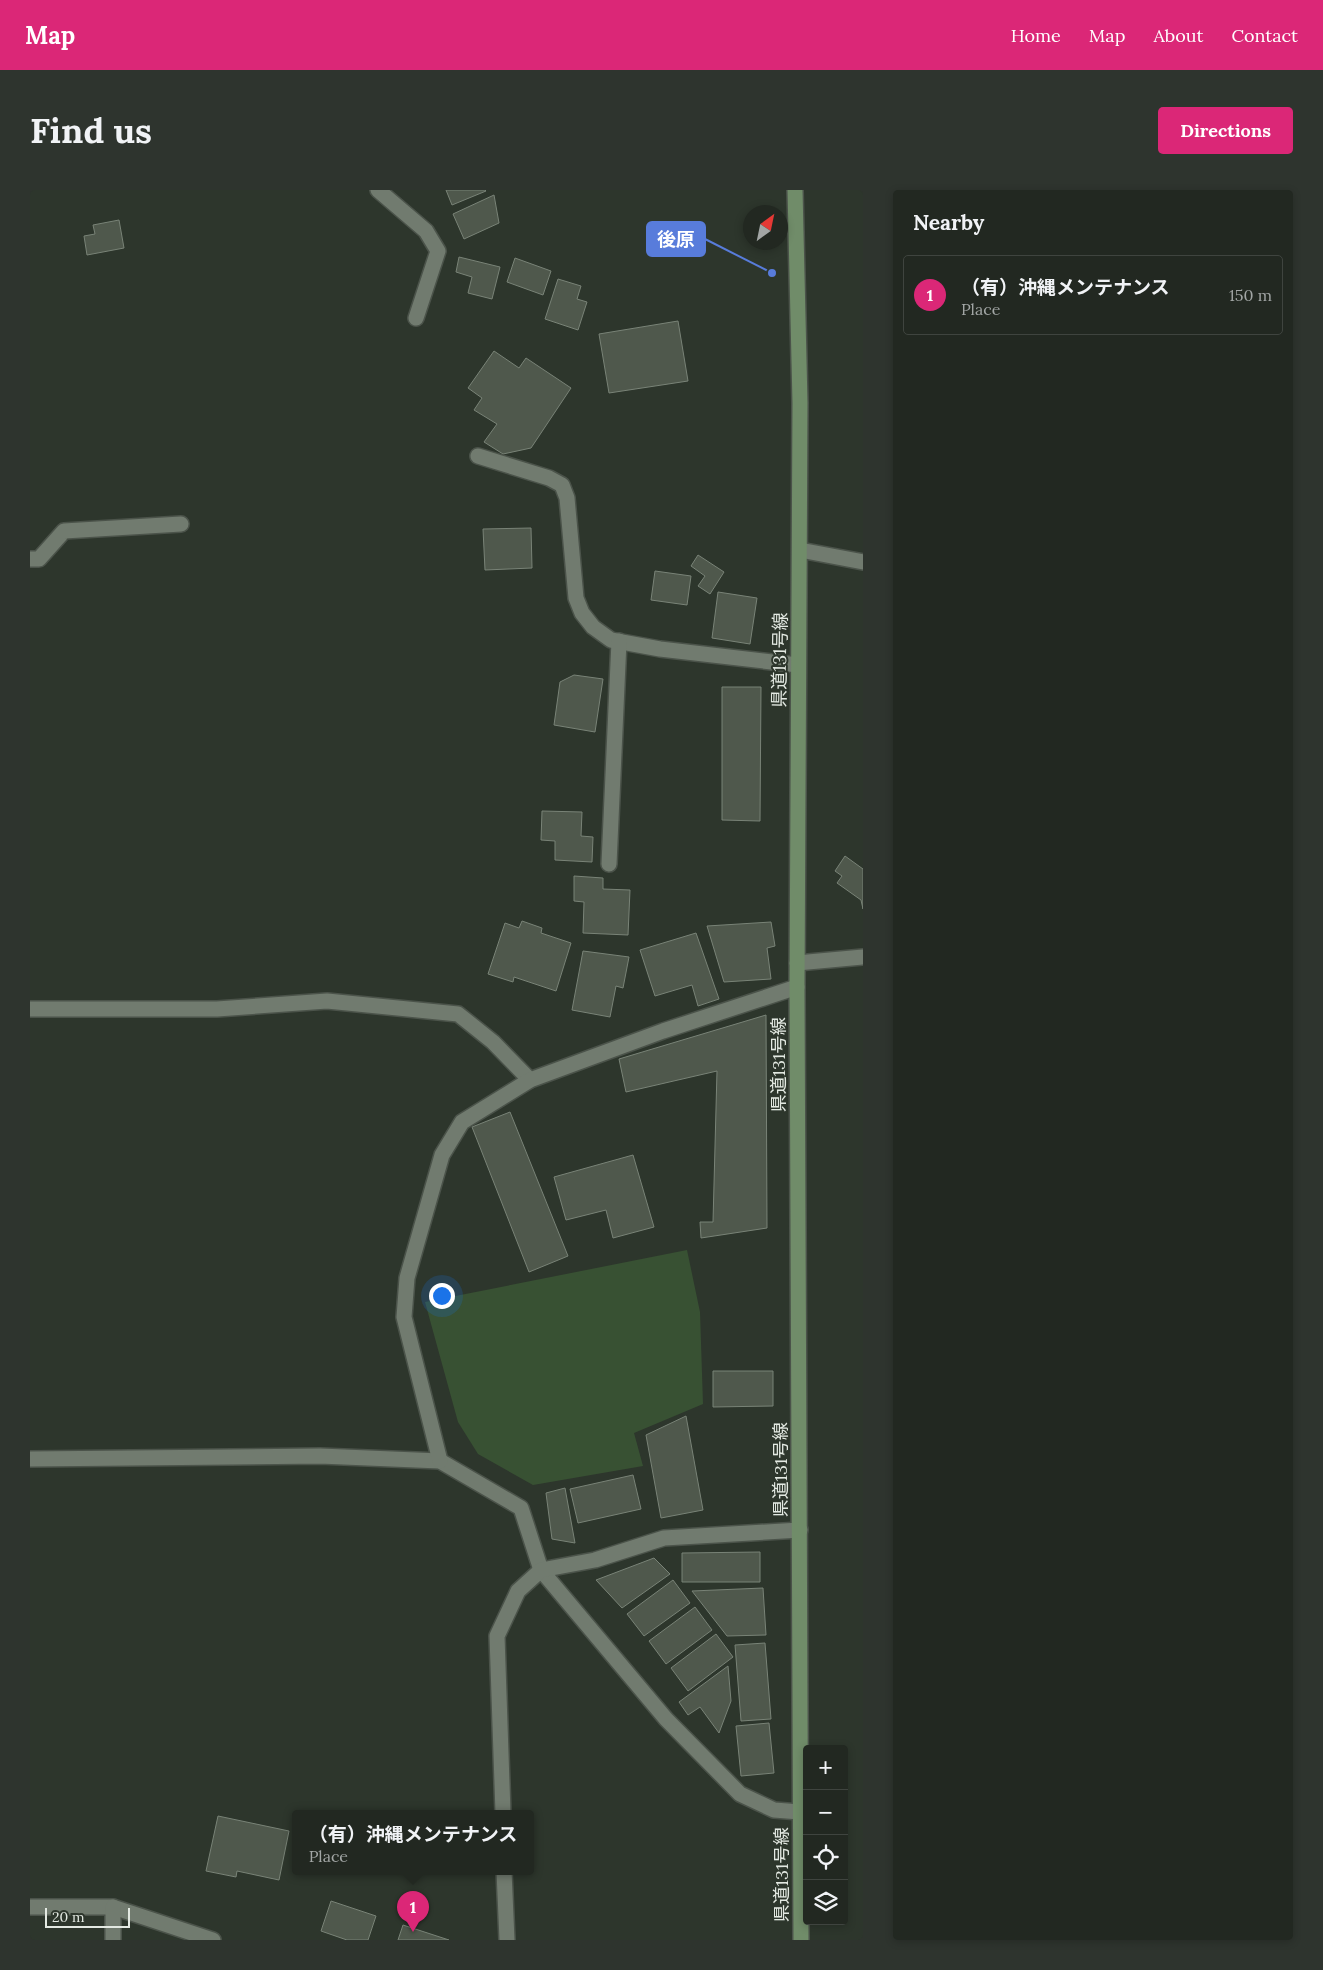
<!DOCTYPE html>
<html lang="en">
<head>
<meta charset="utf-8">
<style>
  :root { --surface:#222821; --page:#2e342e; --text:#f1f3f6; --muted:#a2a6a5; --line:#3f443f; --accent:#db2777 }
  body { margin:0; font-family:Lora,"Noto Sans JP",serif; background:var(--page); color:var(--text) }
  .controls { position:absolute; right:15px; bottom:15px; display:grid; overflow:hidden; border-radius:5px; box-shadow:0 2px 8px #0003 }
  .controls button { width:45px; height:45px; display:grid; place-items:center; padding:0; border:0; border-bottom:1px solid var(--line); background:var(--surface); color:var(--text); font:25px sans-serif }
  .compass { position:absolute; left:713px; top:15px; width:45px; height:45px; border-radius:50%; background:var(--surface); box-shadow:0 2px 8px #0003; rotate:33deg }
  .scale { position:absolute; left:15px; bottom:12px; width:85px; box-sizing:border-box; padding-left:5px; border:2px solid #e3e9e2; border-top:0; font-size:14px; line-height:18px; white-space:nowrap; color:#e3e9e2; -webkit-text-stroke:4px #2d362c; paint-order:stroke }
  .you { position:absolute; left:411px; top:1105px; width:18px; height:18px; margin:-12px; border:4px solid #fff; border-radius:50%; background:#1a73e8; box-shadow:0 0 0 8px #1a73e833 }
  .badge { display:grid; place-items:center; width:32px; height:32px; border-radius:50%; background:var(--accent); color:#fff; font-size:16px; font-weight:700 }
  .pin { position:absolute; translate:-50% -41px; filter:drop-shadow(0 1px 2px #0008) }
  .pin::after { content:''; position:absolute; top:26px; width:18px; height:15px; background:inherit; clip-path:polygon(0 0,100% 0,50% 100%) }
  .popup { position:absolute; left:262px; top:1620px; width:242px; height:65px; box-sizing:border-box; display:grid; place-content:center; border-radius:5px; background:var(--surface); filter:drop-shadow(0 1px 4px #0005); font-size:16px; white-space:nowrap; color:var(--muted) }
  .popup b { font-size:19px; color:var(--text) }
  .popup::after { content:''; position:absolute; left:50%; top:100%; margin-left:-10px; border:10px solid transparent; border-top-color:var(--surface) }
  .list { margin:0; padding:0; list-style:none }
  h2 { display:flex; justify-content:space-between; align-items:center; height:65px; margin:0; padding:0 20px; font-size:21px }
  h2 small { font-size:16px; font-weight:400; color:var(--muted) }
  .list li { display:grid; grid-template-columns:32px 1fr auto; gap:15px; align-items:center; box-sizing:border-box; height:80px; margin:0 10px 10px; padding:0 10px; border:1px solid var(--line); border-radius:5px }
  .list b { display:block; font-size:19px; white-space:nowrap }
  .list p { margin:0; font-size:16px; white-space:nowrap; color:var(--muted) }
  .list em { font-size:16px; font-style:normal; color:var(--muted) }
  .icon { flex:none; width:28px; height:28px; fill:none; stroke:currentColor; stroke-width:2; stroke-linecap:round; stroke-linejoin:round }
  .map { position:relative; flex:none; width:833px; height:1750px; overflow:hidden; border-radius:5px }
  header { display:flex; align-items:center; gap:30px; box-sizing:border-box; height:70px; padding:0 25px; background:var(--accent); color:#fff }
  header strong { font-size:24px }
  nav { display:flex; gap:28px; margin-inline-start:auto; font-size:18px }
  .intro { display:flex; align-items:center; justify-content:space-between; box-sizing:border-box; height:120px; padding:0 30px }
  h1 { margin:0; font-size:35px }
  .button { padding:12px 22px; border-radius:5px; background:var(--accent); color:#fff; font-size:18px; font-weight:700 }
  main { display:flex; gap:30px; padding:0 30px }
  aside { flex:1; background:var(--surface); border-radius:5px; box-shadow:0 2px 8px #0003 }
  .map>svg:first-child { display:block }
</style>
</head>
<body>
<header>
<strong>Map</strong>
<nav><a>Home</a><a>Map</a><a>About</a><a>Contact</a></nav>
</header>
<div class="intro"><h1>Find us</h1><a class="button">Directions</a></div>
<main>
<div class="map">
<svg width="833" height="1750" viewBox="0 0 833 1750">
  <rect width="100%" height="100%" fill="#2d362c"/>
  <path fill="#385133" d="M657,1060l13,62 3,92 -69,29 9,33 -110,19 -55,-31 -20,-32 -33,-120z"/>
  <g fill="#4f584c" stroke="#798377">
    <path d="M416,0h39l1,1 -34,14z"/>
    <path d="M464,5l5,28 -35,16 -11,-25z"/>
    <path d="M89,30l5,28 -37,7 -3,-19 11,-2 -2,-9z"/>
    <path d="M429,67l41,10 -8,32 -24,-6 4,-16 -16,-5z"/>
    <path d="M485,68l36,13 -8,24 -36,-13z"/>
    <path d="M528,89l23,7 -4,13 10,3 -9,28 -33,-11z"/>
    <path d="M648,131l10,60 -79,12 -10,-59z"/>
    <path d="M464,161l25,17 7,-10 45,30 -40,60 -28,6 -19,-12 13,-18 -23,-14 8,-12 -14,-10z"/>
    <path d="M501,338l1,40 -47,2 -2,-41z"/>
    <path d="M668,365l26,17 -14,22 -12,-8 7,-10 -14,-10z"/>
    <path d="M625,381l36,5 -4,29 -36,-5z"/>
    <path d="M688,402l39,6 -7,46 -38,-6z"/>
    <path d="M544,485l29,4 -8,53 -41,-7 6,-43z"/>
    <path d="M692,497h39l-1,134 -38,-1z"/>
    <path d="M512,621l40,1 -1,24 12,1 -1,25 -37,-2v-19l-14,-1z"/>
    <path d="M815,666l18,13v40l-2,-9 -24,-17 5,-7 -7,-5z"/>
    <path d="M544,686l29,2v11l27,1 -2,45 -45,-2 1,-31 -10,-1z"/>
    <path d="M492,731l20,7 -1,5 30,10 -15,48 -42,-14 -1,5 -25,-8 17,-51 14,5z"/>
    <path d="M741,732l4,24 -8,2 4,31 -47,3 -17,-56z"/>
    <path d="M666,743l23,66 -21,7 -6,-21 -37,11 -15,-46z"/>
    <path d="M553,761l46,6 -6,31 -7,-2 -6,31 -38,-7z"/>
    <path d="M736,825l1,213 -66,10 -1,-16h13l4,-151 -91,21 -7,-33z"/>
    <path d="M480,922l58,144 -39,16 -57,-145z"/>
    <path d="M603,965l21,72 -41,11 -7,-28 -40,10 -12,-43z"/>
    <path d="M683,1181h60v35l-60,1z"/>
    <path d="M656,1226l17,94 -42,8 -15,-83z"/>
    <path d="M603,1285l8,34 -63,14 -8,-34z"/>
    <path d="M535,1298l10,55 -23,-4 -6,-46z"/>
    <path d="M730,1362v30h-78v-29z"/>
    <path d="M624,1368l16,16 -48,34 -26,-28z"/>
    <path d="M643,1390l17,23 -46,33 -17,-22z"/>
    <path d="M733,1398l3,47 -39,1 -35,-45z"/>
    <path d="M665,1417l17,23 -46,34 -17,-23z"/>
    <path d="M686,1444l17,23 -45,34 -17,-23z"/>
    <path d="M735,1453l6,76 -30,2 -6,-76z"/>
    <path d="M698,1476l3,35 -12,32 -19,-26 -12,8 -9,-13z"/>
    <path d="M739,1533l5,50 -33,3 -5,-50z"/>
    <path d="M188,1626l71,15 -10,49 -42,-9 -1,6 -30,-6z"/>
    <path d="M301,1711l45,15 -8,24h-21l-26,-9z"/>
    <path d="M373,1735l46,15h-51z"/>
  </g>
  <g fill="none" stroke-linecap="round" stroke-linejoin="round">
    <defs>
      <g id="street">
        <path d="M348,0l48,41 12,20 -22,67"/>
        <path d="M448,266l71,22 13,7 5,13 9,100 6,15 11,14 18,13 49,9 138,16"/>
        <path d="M770,360l63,12"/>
        <path d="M0,369h9l25,-28 117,-7"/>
        <path d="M579,674l10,-223"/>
        <path d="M767,773l66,-6"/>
        <path d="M0,819h187l110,-8 131,13 35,28 37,38"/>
        <path d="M0,1269l290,-3 120,5 81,47 20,62 125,149 74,75 34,16 26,2"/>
        <path d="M410,1271l-36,-144 3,-39 35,-123 20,-33 68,-42 133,-49 134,-44"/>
        <path d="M473,1623l-6,-177 21,-45 23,-21 54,-10 69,-22 136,-8"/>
        <path d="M474,1681l3,69"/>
        <path d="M0,1717h83l100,33"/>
        <path d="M83,1750v-33"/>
      </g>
      <path id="secondary" d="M765,0l5,213 -3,584 4,953"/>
    </defs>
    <use href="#street" stroke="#4b534a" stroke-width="18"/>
    <use href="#secondary" stroke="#4b534a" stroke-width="18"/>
    <use href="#street" stroke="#717b6f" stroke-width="15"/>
    <use href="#secondary" stroke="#708c69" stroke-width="15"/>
  </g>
  <g text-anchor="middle" stroke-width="4" stroke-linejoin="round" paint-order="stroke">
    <g font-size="18" fill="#e3e9e2" stroke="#2d362c">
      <text transform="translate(750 470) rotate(-89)" y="6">県道131号線</text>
      <text transform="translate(749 875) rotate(-90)" y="6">県道131号線</text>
      <text transform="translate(751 1280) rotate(-90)" y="6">県道131号線</text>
      <text transform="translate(752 1685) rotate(-90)" y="6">県道131号線</text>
    </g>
  </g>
  <path fill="none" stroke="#587cdb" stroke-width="2" d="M742 83L675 49"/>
  <circle fill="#587cdb" stroke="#2d362c" stroke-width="2" cx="742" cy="83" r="5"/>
  <rect fill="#587cdb" stroke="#587cdb" stroke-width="2" x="617" y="32" width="58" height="34" rx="5"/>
  <g font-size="19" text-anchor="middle" font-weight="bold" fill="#fff">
    <text x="646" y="56">後原</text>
  </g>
</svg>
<div class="controls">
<button>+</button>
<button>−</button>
<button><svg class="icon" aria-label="locate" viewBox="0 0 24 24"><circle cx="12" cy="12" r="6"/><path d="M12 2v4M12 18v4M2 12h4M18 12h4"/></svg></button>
<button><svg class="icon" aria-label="layers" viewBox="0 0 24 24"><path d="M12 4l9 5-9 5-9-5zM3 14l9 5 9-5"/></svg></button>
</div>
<svg class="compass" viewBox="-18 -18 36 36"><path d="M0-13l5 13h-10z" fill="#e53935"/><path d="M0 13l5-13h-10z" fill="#a2a6a5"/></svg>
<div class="scale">20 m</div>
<div class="you"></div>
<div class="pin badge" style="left:383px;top:1742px">1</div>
<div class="popup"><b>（有）沖縄メンテナンス</b>Place</div>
</div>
<aside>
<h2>Nearby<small></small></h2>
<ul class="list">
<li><span class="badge">1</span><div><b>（有）沖縄メンテナンス</b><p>Place</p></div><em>150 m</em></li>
</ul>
</aside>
</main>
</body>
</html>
